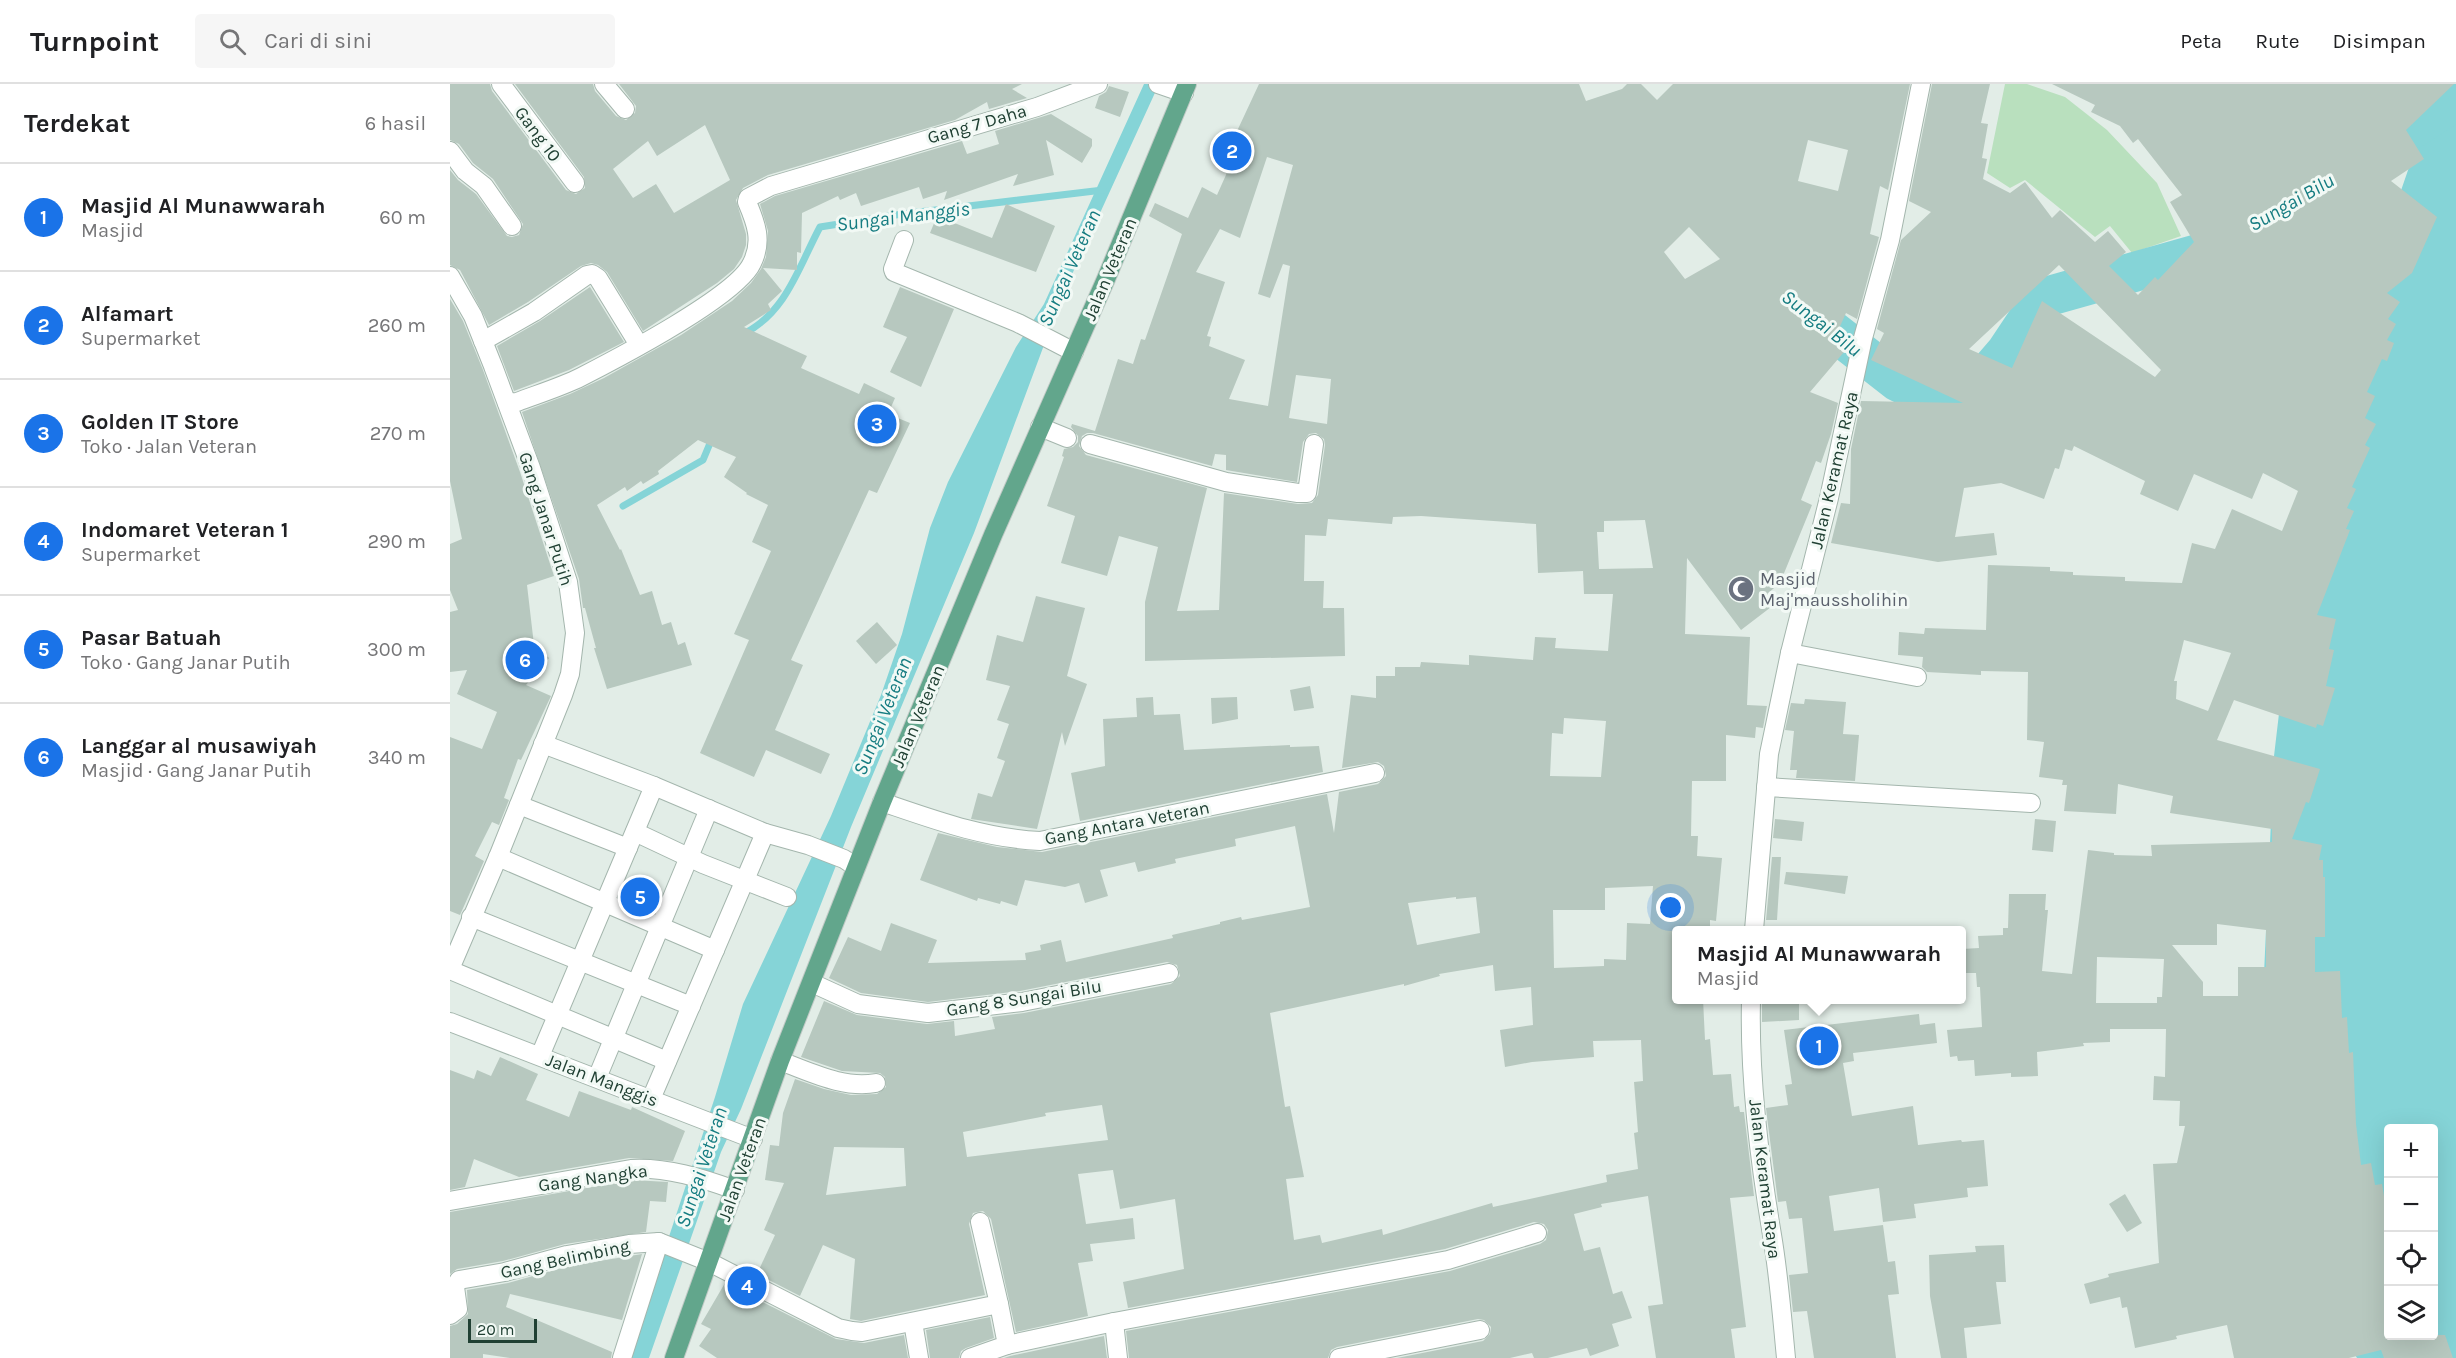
<!DOCTYPE html>
<html lang="id">
<head>
<meta charset="utf-8">
<style>
  :root { --surface:#fff; --page:#f6f6f6; --text:#202124; --muted:#757577; --line:#e0e0e0; --accent:#1a73e8 }
  body { margin:0; font-family:Karla,sans-serif; background:var(--page); color:var(--text) }
  .controls { position:absolute; right:18px; bottom:18px; display:grid; overflow:hidden; border-radius:6px; box-shadow:0 6px 24px #0002 }
  .controls button { width:54px; height:54px; display:grid; place-items:center; padding:0; border:0; border-bottom:2px solid var(--line); background:var(--surface); color:var(--text); font:30px sans-serif }
  .scale { position:absolute; left:18px; bottom:15px; width:69px; box-sizing:border-box; padding-left:6px; border:3px solid #204033; border-top:0; font-size:16px; line-height:21px; white-space:nowrap; color:#204033; -webkit-text-stroke:4px #f2f9f5; paint-order:stroke }
  .you { position:absolute; left:1221px; top:824px; width:21px; height:21px; margin:-15px; border:4px solid #fff; border-radius:50%; background:#1a73e8; box-shadow:0 0 0 9px #1a73e833 }
  .badge { display:grid; place-items:center; width:39px; height:39px; border-radius:50%; background:var(--accent); color:#fff; font-size:20px; font-weight:700 }
  .pin { position:absolute; translate:-50% -50%; border:3px solid #fff; box-shadow:0 2px 6px #0006 }
  .popup { position:absolute; left:1222px; top:842px; width:294px; height:78px; box-sizing:border-box; display:grid; place-content:center; border-radius:6px; background:var(--surface); filter:drop-shadow(0 2px 4px #0005); font-size:20px; white-space:nowrap; color:var(--muted) }
  .popup b { font-size:22px; color:var(--text) }
  .popup::after { content:''; position:absolute; left:50%; top:100%; margin-left:-12px; border:12px solid transparent; border-top-color:var(--surface) }
  .list { margin:0; padding:0; list-style:none }
  h2 { display:flex; justify-content:space-between; align-items:center; height:78px; margin:0; padding:0 24px; font-size:26px }
  h2 small { font-size:20px; font-weight:400; color:var(--muted) }
  .list li { display:grid; grid-template-columns:39px 1fr auto; gap:18px; align-items:center; box-sizing:border-box; height:108px; padding:0 24px; border-top:2px solid var(--line) }
  .list b { display:block; font-size:22px; white-space:nowrap }
  .list p { margin:0; font-size:20px; white-space:nowrap; color:var(--muted) }
  .list em { font-size:20px; font-style:normal; color:var(--muted) }
  .icon { flex:none; width:33px; height:33px; fill:none; stroke:currentColor; stroke-width:2; stroke-linecap:round; stroke-linejoin:round }
  .map { position:relative; flex:none; width:2006px; height:1274px; overflow:hidden }
  header { display:flex; align-items:center; gap:36px; box-sizing:border-box; height:84px; padding:0 30px; background:var(--surface); border-bottom:2px solid var(--line) }
  header strong { font-size:28px }
  nav { display:flex; gap:33px; margin-inline-start:auto; font-size:21px }
  .search { width:420px; height:54px; background:var(--page); display:flex; align-items:center; gap:15px; box-sizing:border-box; padding:0 21px; border-radius:6px; color:var(--muted); font-size:22px }
  main { display:flex }
  aside { flex:1; background:var(--surface) }
  .map>svg:first-child { display:block }
</style>
</head>
<body>
<header>
<strong>Turnpoint</strong>
<div class="search"><svg class="icon" aria-label="search" viewBox="0 0 24 24"><circle cx="10" cy="10" r="6"/><path d="M15 15l6 6"/></svg>Cari di sini</div>
<nav><a>Peta</a><a>Rute</a><a>Disimpan</a></nav>
</header>
<main>
<aside>
<h2>Terdekat<small>6 hasil</small></h2>
<ul class="list">
<li><span class="badge">1</span><div><b>Masjid Al Munawwarah</b><p>Masjid</p></div><em>60 m</em></li>
<li><span class="badge">2</span><div><b>Alfamart</b><p>Supermarket</p></div><em>260 m</em></li>
<li><span class="badge">3</span><div><b>Golden IT Store</b><p>Toko · Jalan Veteran</p></div><em>270 m</em></li>
<li><span class="badge">4</span><div><b>Indomaret Veteran 1</b><p>Supermarket</p></div><em>290 m</em></li>
<li><span class="badge">5</span><div><b>Pasar Batuah</b><p>Toko · Gang Janar Putih</p></div><em>300 m</em></li>
<li><span class="badge">6</span><div><b>Langgar al musawiyah</b><p>Masjid · Gang Janar Putih</p></div><em>340 m</em></li>
</ul>
</aside>
<div class="map">
<svg width="2006" height="1274" viewBox="0 0 2006 1274">
  <rect width="100%" height="100%" fill="#e2ede7"/>
  <path fill="#b9e0be" d="M1555,0h22l38,13 42,33 50,53 24,53 -49,17 -22,-27 -15,11 -70,-57 -15,8 -23,-15z"/>
  <g fill="#85d4d7" fill-rule="evenodd">
    <path d="M694,0h15l-96,210 -89,239 -123,294 -110,282 -20,43 -72,206h-20l86,-261 28,-93 88,-188 50,-121 21,-61 28,-106 18,-46 68,-135 28,-43z"/>
    <path d="M2002,0h4v1274h-99l-35,-57 -58,-327 10,-218 24,-204 88,-318 40,-116zM1938,1044h46v208h-46z"/>
  </g>
  <g fill="none" stroke-linecap="round" stroke-linejoin="round">
    <g stroke="#85d4d7" stroke-width="7">
      <path d="M295,249c42,-22 54,-67 75,-106l82,-13 201,-24"/>
      <path d="M173,422l80,-46 10,-24"/>
    </g>
    <g stroke="#85d4d7" stroke-width="40">
      <path d="M1912,77l94,-60"/>
      <path d="M1342,215l105,82 30,15 29,-2 25,-13 25,-29 36,-54 156,-44 28,-15"/>
    </g>
  </g>
  <g fill="#b7c8bf" fill-rule="evenodd">
    <path d="M0,0h40l2,7 74,99 10,4 9,-6 -1,-11 -69,-93h78l2,7 21,25 10,4 9,-7 1,-7 -17,-22h403l-10,5 15,9 -38,11 -2,-7 -32,18 -187,55 -25,13 -7,12 10,34v11l-4,12 -8,12 -17,14 -74,48 -36,-59 -9,-7 -7,-2 -10,3 -53,36 -39,23 -29,-55 -10,-5v-95l8,10 18,14 31,42 5,1 7,-2 4,-11 -30,-45 -20,-16 -14,-19 -9,-4zM255,41l25,55 -56,33 -18,-29 -23,14 -20,-29 35,-28 9,15z"/>
    <path d="M809,0h320l7,17 36,-12 5,-5h14l16,16 16,-16h237l-22,106 -8,-4 -10,48 9,3 -22,82 -11,-6 -13,29 11,10 -34,40 28,11 -7,31 -10,29 -5,-2 -15,39 11,5 -32,78 -13,11 8,10 -34,26 -54,-72 -2,76 65,3 -3,68 20,1 -4,22 -7,-1 -1,11 -29,-3v46h-34l-1,55h7l-1,20 25,2 -6,63 -6,-1v10h-33v69h26l2,41 5,-1 3,36 18,-1 3,33 5,-1 1,6h4l10,84 -24,2 16,129 -15,2 4,29h-79l-8,-52 15,-2 -15,-108 -47,8 1,3 -28,7 10,37 16,-4 13,47 9,-3 10,27 -20,6 7,22 -29,10 -3,-8 -39,10h-14l-2,-5 -22,5h-113l86,-17 7,-7 1,-7 -7,-7 -6,-1 -141,28 -6,3 -3,8h-199l-3,-27 324,-60 90,-27 6,-4 2,-10 -4,-6 -10,-2 -89,27 -317,59 -5,-26 61,-13 -9,-70 -55,10 -7,-39 -35,4 8,50 47,-6 2,21 -45,5 3,17 -15,2 10,53 -72,16 -25,-113 -8,-8 -10,2 -4,11 16,71 -124,26 -11,-2 5,-60 -32,-14 -23,51 -43,-22 18,-39 -11,-5 20,-47 -19,-3 5,-35 9,1 4,-33 12,-34 29,10 27,6 26,-1 9,-7 -1,-10 -5,-4 -38,-2 -41,-14 23,-56 33,14 70,9 27,-3 1,15 40,-7 -3,-12 32,-4 147,-29 9,-8 -3,-11 -10,-3 -147,29 -92,11 -67,-9 -32,-15 19,-41 33,14 10,-28 46,17 -9,23 98,-3 -1,-7 16,-3 -1,-5 21,-5 5,22 107,-24 -1,-3 48,-11v-2l21,-5 1,3 68,-13 -15,-81 -60,13 1,7 -61,13 1,4 -38,9 -3,-10 -35,8 8,26 -23,7 -6,-20 -14,4 -40,-7 -8,26 -16,-5 -1,3 -22,-6 -1,3 -57,-21 18,-47 59,14 45,5 285,-58 7,39 5,-41 39,-8 8,-8 -2,-10 -6,-4 -36,6 9,-73 25,3v-22h19v-9h25l1,-5 48,3v-10l64,5 2,-23 21,1 -1,10 53,3 5,-57h-29l-1,-23 -45,2 -2,-49 -115,-8 -28,1 -1,7 -64,-5 -2,17 -21,-1 -1,46h20l-1,27h21l1,48 -200,5v-59l13,-55 -39,-11 -12,40 -46,-13 14,-47 -28,-10 17,-49 -2,-1 2,-7 9,-2 5,-5v-6l-7,-9 1,-3 23,7 23,-72 15,5 8,-25 4,1 37,-106 -33,-18 6,-13 33,15 14,-31 15,8 21,-47 -7,-4zM1358,56l40,10 -10,41 -40,-10zM817,73l26,8 -35,129 12,4 13,-34 7,2 -22,140 -39,-7 16,-39 -36,-14 2,-9 -4,-1 18,-54 -29,-10 24,-43 20,9zM1239,143l31,32 -35,20 -21,-27zM846,291l35,4 -4,45 -38,-6zM637,349h6l119,33 3,-12 11,1v15l71,12 6,-40 6,-8 7,-1 8,6 1,6 -7,50 -6,8 -14,1 -74,-11 -5,117 -42,1 30,-123 -121,-33 -7,-9 3,-10zM1195,436l8,48 -54,1 -2,-37h7v-11zM1114,634l42,3 -5,56 -51,-1 2,-43 11,1zM1203,802l-3,38 -23,-1 -1,37 -22,-1v7l-50,2 -1,-58h52v-22zM1006,813v2l20,-2 4,36 -63,12 -9,-42zM1043,881l2,26 36,-4 2,38 -33,5 5,37 27,-5 62,-5 -1,-16 48,-1 2,41 -9,1 4,50 -4,1 4,36 -32,6 1,7 -114,25 -1,-4 -109,32 -1,-6 -60,14 -2,-8 -26,5 -8,-61 18,-2 -14,-71 -5,1 -15,-94 134,-29v2l36,-10 -1,-2zM652,1021l6,35 -141,17 -4,-25 83,-16 -1,-3zM384,1063l70,1 2,38 -80,9z"/>
    <path d="M1482,0h58l-9,39 7,1 -6,34 5,1 -4,20 27,14 15,-11 27,36 8,-8 35,32 13,-11 18,21 -17,14 29,29 17,-18 3,3 36,-38 -24,-40 12,-7 -44,-56 -5,4 -13,-17 -29,-14 4,-7 -43,-21h402l-48,46 18,29 -33,22 46,36 -25,56 -25,20 13,9 -12,17 8,5 -9,16 7,3 -7,18 -5,-2 -15,33 8,4 -10,22 11,6 -11,21 5,3 -18,39 4,2 -9,19 7,3 -8,18 4,1 -33,85 19,4 -7,30 5,1 -8,36 9,2 -12,38 -6,-2 -1,4 -82,-28 -17,40 103,29 -11,34 -3,-1 -14,37 30,6 -3,15h4v17h2v60h-10v35l25,-1 2,47 5,-1 2,36 4,-1 3,72 5,41 10,-2 4,22 7,-1 3,18 3,-1v134h57l8,23h-69l-3,-8 -32,8h-115l-7,-33 -51,11 1,3 -42,9 -8,-41 -5,1 -2,-11 -30,7 -6,-20 25,-7 -1,-3 51,-11 -6,-99 24,-1 8,-37h-6l1,-25 -27,-1 1,-24 11,1 1,-48h-56v13l-27,1 1,3 -47,6 1,24 -27,1v-4l-36,3 -1,-16 -16,1 -1,-5 -7,1 -3,-27 35,-3 -2,-40h-3l-1,-14h-14v-24l17,-1 -1,-12 25,-1v-7h5l1,-34h37l-1,16h3l-6,61 30,3 16,-124 26,3v2l38,1 -1,-11 121,-3v-13l-102,-16 3,-17 -55,-12 -2,30 -52,-3 3,-26h-5l1,-5 -24,-3 5,-35 -17,-2 1,-68 -47,-1v4l-54,-3 -5,-5 1,-10 -25,-2 1,-23 25,2 1,-6 61,2 2,-65 62,2v4l23,1v3l52,2v4l57,2 10,-40 23,6 17,-40 50,22 16,-40 -35,-18 -11,26 -58,-25 -16,37 -38,-17 5,-13 -71,-35 -2,5 -7,-2 -6,20 -4,-1 -11,31 -43,-16 -37,5 -9,49 39,-4 3,22 -59,7 -107,-19 10,-40 9,1 1,-55 10,-48 102,2 -92,-43 13,-27 -7,-4 24,-89 30,-28 -22,-11zM1609,181l102,105 -6,7 -113,-76 -30,67 -43,-19zM1734,556l47,13 -23,58 -32,-12 1,-18h-3zM1767,840l49,6v37h-28v29h-35v-14l-31,-37h45zM1647,873l67,2 -2,38h-5v6h-61z"/>
    <path d="M659,2l20,6 -9,25 -25,-9 4,-12 7,-4z"/>
    <path d="M601,30l41,25v7l-10,17 -36,-23 8,35 -41,11 5,-12 -74,26 3,-9 -24,8 -4,-12 -58,19 -5,-13 -16,7 -2,-4 -36,17 -1,40 -4,-1v18l-34,-2 19,23 -14,13 3,6 -27,17 63,29 -6,12 58,26 5,-11 31,15 -7,16 22,9 -33,70 -8,-3 -78,170 12,5 -28,65 55,24 -9,20 -55,-24 -12,27 -54,-24 49,-113 -15,-6 37,-83 -19,-9 16,-37 -22,-11 1,-1 -23,-16 12,-20 -38,-17 -40,31 1,3 -16,10 -2,-3 -14,10 -2,-4 -28,18 23,45 1,-1 19,46 12,-4 10,34 9,-3 7,23 7,-3 7,23 -85,24 -13,-41h2l-11,-40h-2l-4,-29 -57,-167 48,-18 34,-16 77,-43 51,-34 19,-18 10,-14 5,-12 2,-26 -8,-27 15,-8 187,-55 5,13 32,-10 -4,-13z"/>
    <path d="M556,120l49,22 -19,46 -106,-39 7,-17 55,22z"/>
    <path d="M140,203l34,55 -55,28 -55,21 -17,-45 43,-25z"/>
    <path d="M450,203l54,22 -33,78 -31,-15 17,-35 -24,-10z"/>
    <path d="M0,215l13,22 20,49 37,102 34,104 -27,9 7,60 15,13 -23,27 25,11 -30,64 -3,-1 -14,39 5,2 -10,25 -7,-3 -17,34 9,5 -24,54 -10,-4v-174l32,12 15,-37 -40,-18 10,-24 -17,2v-60l8,-2 -8,-20v-46l12,-5 -12,-58z"/>
    <path d="M586,512l49,12 -18,68 20,8 -22,62 -3,-14 -25,97 -66,-10 7,-26 14,4 13,-36 -8,-3 12,-34 -12,-4 13,-34 -24,-6 11,-45 26,7z"/>
    <path d="M427,538l20,23 -21,19 -20,-23z"/>
    <path d="M860,602l4,22 -20,3 -4,-21z"/>
    <path d="M703,613l1,18 26,-1 4,36 106,-5v2l29,-1 4,26 -243,49 -9,-48 34,-7 -2,-47 34,-2 -1,-19z"/>
    <path d="M787,613l1,22 -26,5 -1,-26z"/>
    <path d="M1355,615l41,3 -3,32 16,1 -4,46 -59,-3 1,-8h-7l4,-39 -9,-1 6,-27 13,1z"/>
    <path d="M1325,735l29,3 -2,19 -29,-3z"/>
    <path d="M1585,735l21,2 -3,31 -21,-2z"/>
    <path d="M1322,773h9l-4,63h-11z"/>
    <path d="M1336,788l62,4 -3,18 -61,-10z"/>
    <path d="M1312,915h37v21l-37,2z"/>
    <path d="M1469,930l1,11 15,-2 2,20 -84,10 1,8 -11,2 9,53 61,-10 5,39 43,-5 1,2 22,-2 4,46 -21,2 1,9 -54,7 2,14 -33,4 -4,-34 -50,8 5,35 49,-6 5,37 7,-1 4,33 -11,1 8,63h-82l-7,-47 -14,1 -4,-37 19,-2 -6,-55 -13,1 -3,-18 -8,1 -11,-85 -1,-9 22,-3 -3,-20 7,-1 -8,-54z"/>
    <path d="M50,973l38,17 -12,26 43,17 10,-26 52,19 1,-3 53,24 -12,30 -44,-3 -110,19 -45,-18 -9,28 -15,3v-120l24,9 3,-9 14,6z"/>
    <path d="M182,1096l36,2 -2,20 -16,-1 -4,31 -81,12 -62,17 -46,8 -7,5v-62z"/>
    <path d="M1675,1110l17,29 -15,9 -18,-28z"/>
    <path d="M1554,1161l2,37h-10l5,42 -37,4 3,30h-26l-11,-62 -1,-41 47,-3 -1,-6z"/>
    <path d="M192,1170l-20,66 -112,-26 -4,13 106,45 -1,6h-101l-27,-4v4h-33v-32l7,-2 11,-10 -1,-24 41,-7 61,-17z"/>
    <path d="M275,1199l111,56 28,4 40,-8 4,23h-191l-18,-12 12,-17 -10,-5z"/>
    <path d="M540,1233l4,21 -28,10 -5,3 -2,7h-29l-4,-28z"/>
    <path d="M654,1252l3,22h-103l6,-2z"/>
  </g>
  <g fill="none" stroke-linecap="round" stroke-linejoin="round">
    <defs>
      <g id="minor">
        <path d="M51,0l74,99"/>
        <path d="M154,0l21,25"/>
        <path d="M708,0l26,9"/>
        <path d="M0,67l15,20 19,15 28,40"/>
        <path d="M454,156l-11,29 1,3 124,51 56,29"/>
        <path d="M0,192l23,40 20,50 38,102 37,114 7,51 -5,41 -7,21 -65,162 -48,112"/>
        <path d="M33,257l51,-29 53,-37 5,-1 6,4 41,67"/>
        <path d="M57,319l10,-1c21,-8 44,-15 64,-25 37,-19 156,-81 171,-114 11,-22 4,-40 -5,-61l1,-4 23,-12 266,-79 61,-23"/>
        <path d="M590,343l27,11"/>
        <path d="M640,360l136,38 72,11h9l7,-49"/>
        <path d="M1340,569l127,24"/>
        <path d="M93,660l111,42 111,47 43,12 36,14 12,8"/>
        <path d="M1316,703l265,16"/>
        <path d="M432,718c53,18 101,36 158,39l335,-68"/>
        <path d="M69,721l109,43"/>
        <path d="M185,748l68,32 84,33"/>
        <path d="M48,773l217,93"/>
        <path d="M21,833l220,89"/>
        <path d="M1304,846l15,-176 21,-101 39,-155 34,-160 27,-98 31,-156"/>
        <path d="M0,886l217,91"/>
        <path d="M362,899l46,21 70,9 94,-11 147,-29"/>
        <path d="M1301,916c-2,78 8,158 21,235 7,41 10,82 14,123"/>
        <path d="M0,938l303,117"/>
        <path d="M90,972l114,-270"/>
        <path d="M330,977c31,11 63,28 96,22"/>
        <path d="M147,994l112,-269"/>
        <path d="M201,1015l114,-266"/>
        <path d="M0,1117l181,-32c36,-2 71,9 104,21"/>
        <path d="M0,1231l8,-6 -3,-22 4,-7 46,-8 62,-17 62,-11 30,-2 50,20 129,66 14,3 10,1 137,-28 -19,-82"/>
        <path d="M463,1238l6,36"/>
        <path d="M664,1238l4,36"/>
        <path d="M557,1261l107,-23 334,-62 89,-27"/>
        <path d="M172,1274l37,-116"/>
        <path d="M520,1274l37,-13 -8,-41"/>
        <path d="M889,1274l141,-28"/>
      </g>
      <path id="major" d="M224,1274l106,-297 102,-259 111,-267 113,-256 81,-195"/>
    </defs>
    <use href="#minor" stroke="#a4b6ad" stroke-width="20"/>
    <use href="#major" stroke="#c1cac6" stroke-width="20"/>
    <use href="#minor" stroke="#fff" stroke-width="18"/>
    <use href="#major" stroke="#62a68c" stroke-width="18"/>
  </g>
  <defs>
    <symbol id="mosque-disc" viewBox="-11 -11 22 22"><circle r="9.5" fill="#6b7280" stroke="#f2f9f5"/><path d="M3.5-4.9A6 6 0 1 0 3.5 4.9A5 5 0 1 1 3.5-4.9Z" fill="#fff"/></symbol>
  </defs>
  <g fill-rule="evenodd">
    <use href="#mosque-disc" x="1276" y="490" width="30" height="30"/>
  </g>
  <g text-anchor="middle" stroke-width="6" stroke-linejoin="round" paint-order="stroke">
    <g font-size="18" fill="#204033" stroke="#f2f9f5">
      <text transform="translate(527 40) rotate(-16)" y="6">Gang 7 Daha</text>
      <text transform="translate(88 50) rotate(53)" y="6">Gang 10</text>
      <text transform="translate(660 185) rotate(-67)" y="6">Jalan Veteran</text>
      <text transform="translate(1384 386) rotate(-77)" y="6">Jalan Keramat Raya</text>
      <text transform="translate(96 435) rotate(72)" y="6">Gang Janar Putih</text>
      <text transform="translate(468 632) rotate(-67)" y="6">Jalan Veteran</text>
      <text transform="translate(677 739) rotate(-11)" y="6">Gang Antara Veteran</text>
      <text transform="translate(574 914) rotate(-9)" y="6">Gang 8 Sungai Bilu</text>
      <text transform="translate(152 996) rotate(21)" y="6">Jalan Manggis</text>
      <text transform="translate(292 1085) rotate(-70)" y="6">Jalan Veteran</text>
      <text transform="translate(143 1094) rotate(-8)" y="6">Gang Nangka</text>
      <text transform="translate(1315 1095) rotate(83)" y="6">Jalan Keramat Raya</text>
      <text transform="translate(115 1175) rotate(-12)" y="6">Gang Belimbing</text>
    </g>
    <g font-size="18" fill="#5b616d" stroke="#f2f9f5" text-anchor="start">
      <text x="1310" y="501">Masjid<tspan x="1310" dy="21">Maj'maussholihin</tspan></text>
    </g>
    <g font-size="20" font-style="italic" fill="#157c81" stroke="#f2f9f5">
      <text transform="translate(1841 118) rotate(-30)" y="7">Sungai Bilu</text>
      <text transform="translate(453 132) rotate(-7)" y="7">Sungai Manggis</text>
      <text transform="translate(619 184) rotate(-66)" y="7">Sungai Veteran</text>
      <text transform="translate(1372 239) rotate(38)" y="7">Sungai Bilu</text>
      <text transform="translate(432 632) rotate(-68)" y="7">Sungai Veteran</text>
      <text transform="translate(251 1083) rotate(-72)" y="7">Sungai Veteran</text>
    </g>
  </g>
</svg>
<div class="controls">
<button>+</button>
<button>−</button>
<button><svg class="icon" aria-label="locate" viewBox="0 0 24 24"><circle cx="12" cy="12" r="6"/><path d="M12 2v4M12 18v4M2 12h4M18 12h4"/></svg></button>
<button><svg class="icon" aria-label="layers" viewBox="0 0 24 24"><path d="M12 4l9 5-9 5-9-5zM3 14l9 5 9-5"/></svg></button>
</div>
<div class="scale">20 m</div>
<div class="you"></div>
<div class="pin badge" style="left:1369px;top:962px">1</div>
<div class="popup"><b>Masjid Al Munawwarah</b>Masjid</div>
<div class="pin badge" style="left:782px;top:67px">2</div>
<div class="pin badge" style="left:427px;top:340px">3</div>
<div class="pin badge" style="left:297px;top:1202px">4</div>
<div class="pin badge" style="left:190px;top:813px">5</div>
<div class="pin badge" style="left:75px;top:576px">6</div>
</div>
</main>
</body>
</html>
